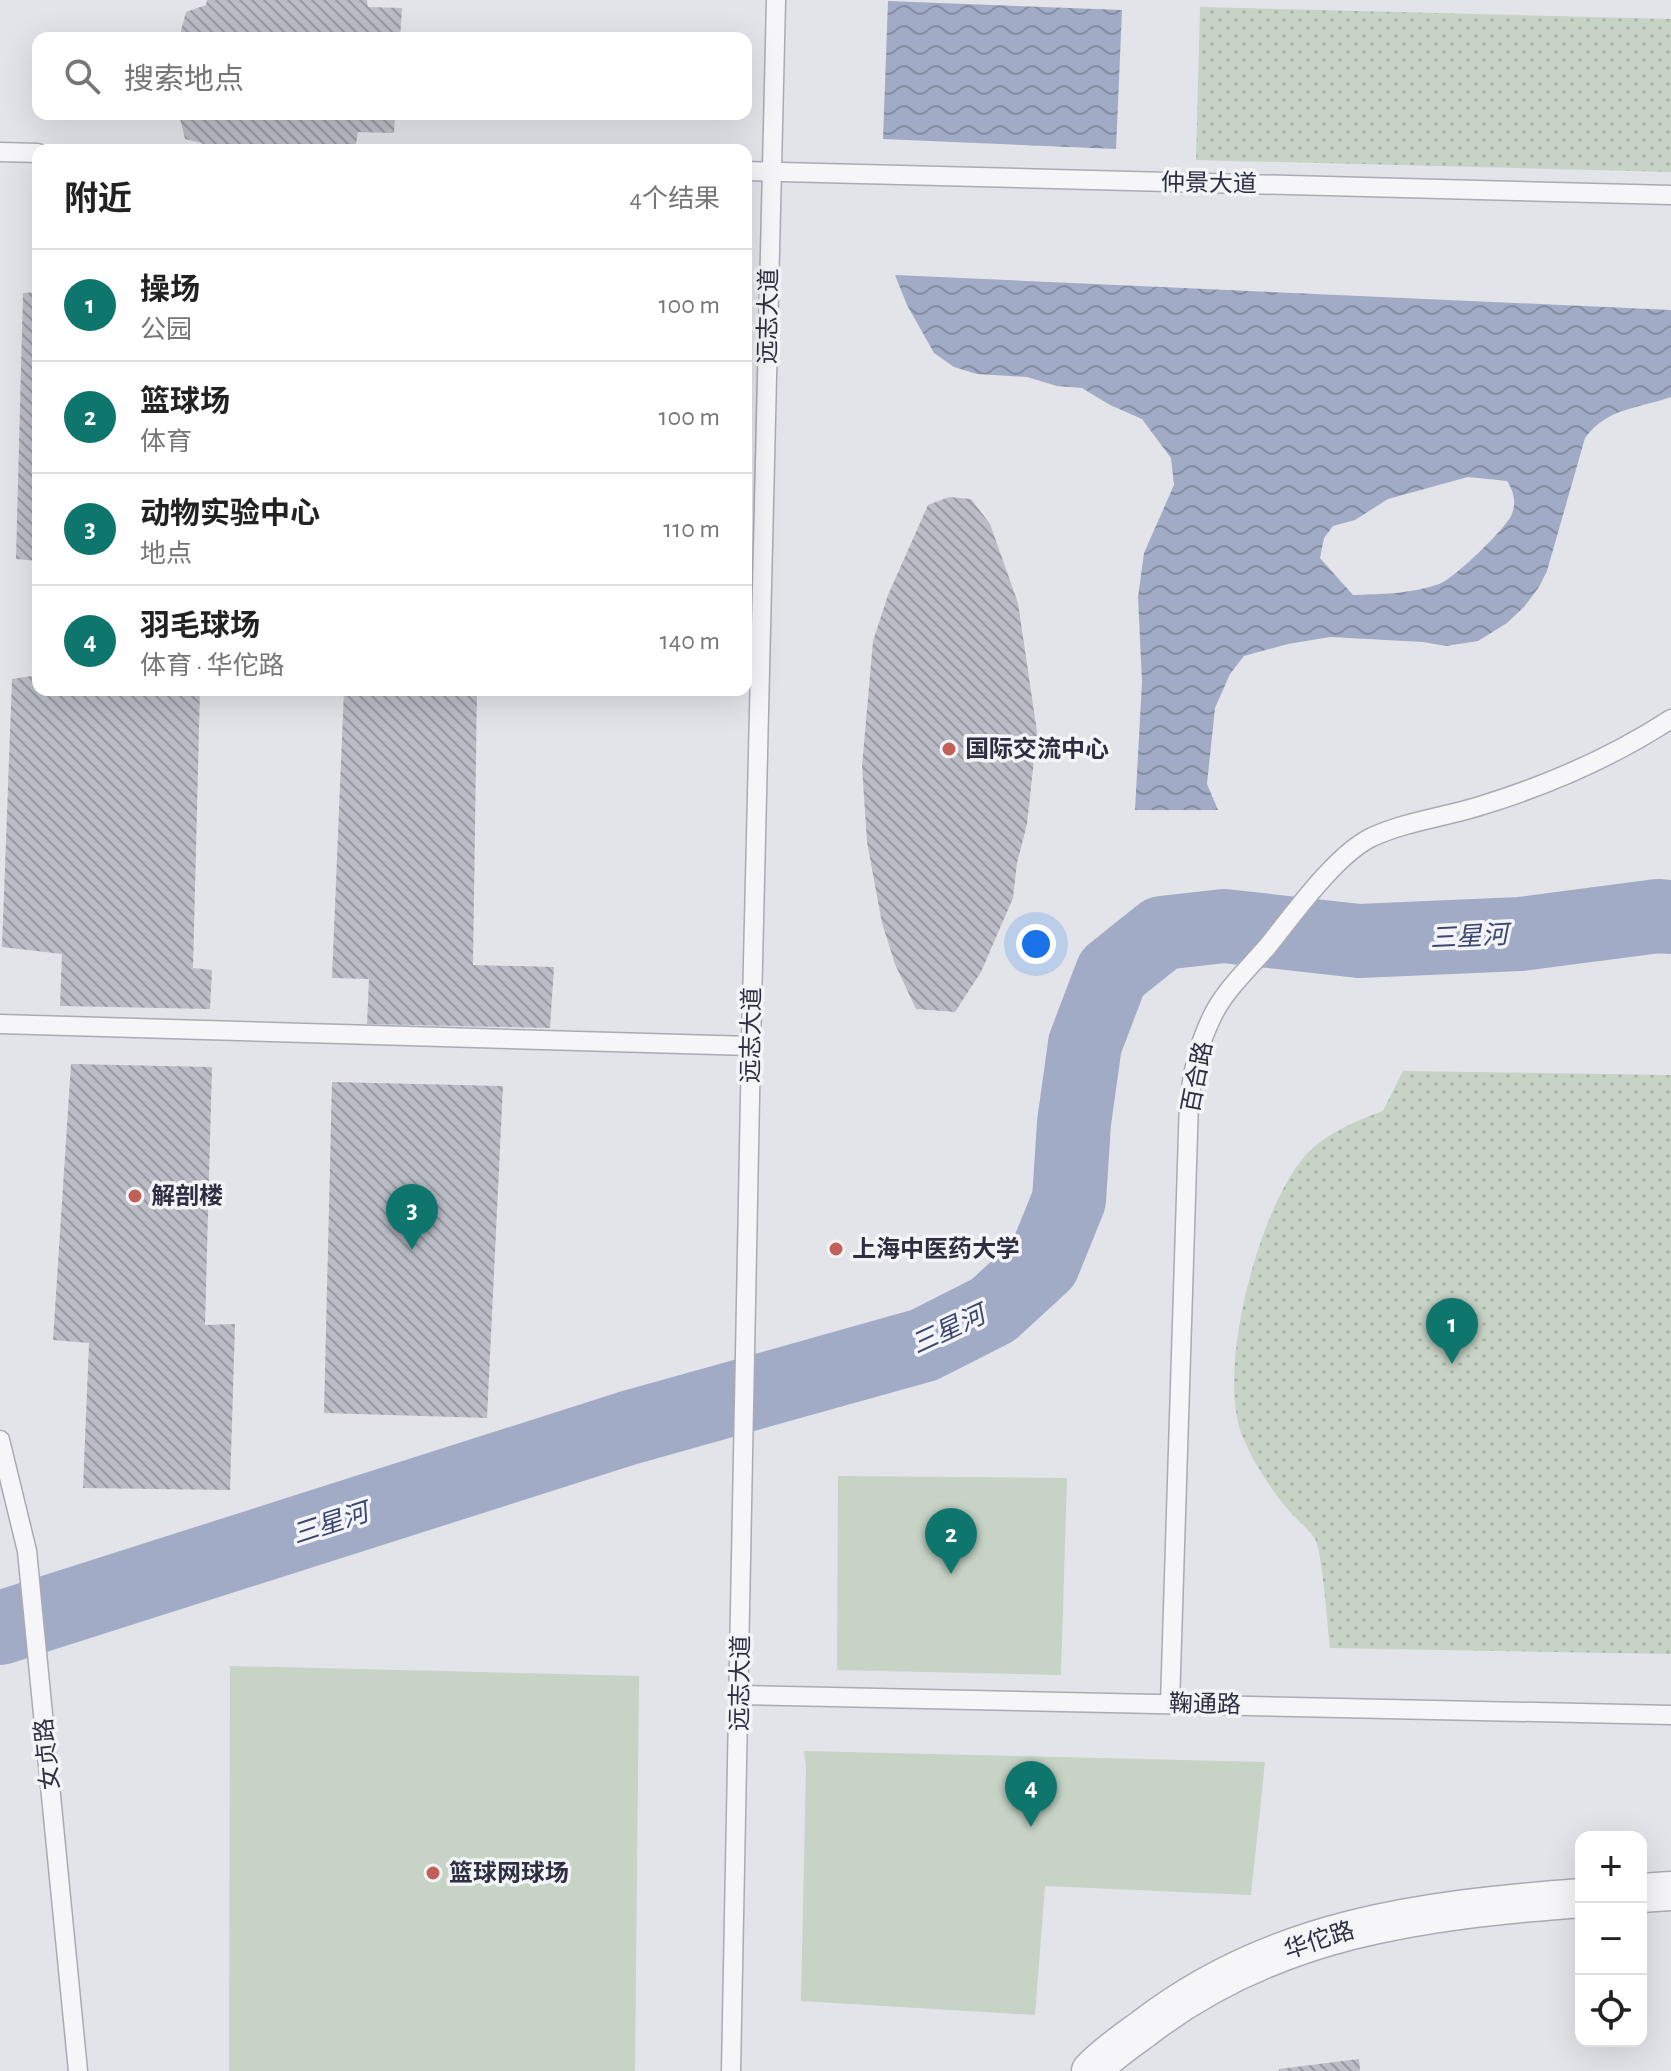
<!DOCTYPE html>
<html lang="zh">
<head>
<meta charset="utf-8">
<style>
  :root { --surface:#fff; --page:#f6f6f6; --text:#222; --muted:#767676; --line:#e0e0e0; --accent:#0f766e }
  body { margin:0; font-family:"Alegreya Sans","Noto Sans SC",sans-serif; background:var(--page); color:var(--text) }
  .controls { position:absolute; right:24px; bottom:24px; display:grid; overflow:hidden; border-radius:16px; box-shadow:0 8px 32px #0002 }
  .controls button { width:72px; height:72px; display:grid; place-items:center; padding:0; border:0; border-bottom:2px solid var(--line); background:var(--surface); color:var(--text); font:40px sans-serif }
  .you { position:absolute; left:1036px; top:944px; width:28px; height:28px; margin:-20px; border:6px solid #fff; border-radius:50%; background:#1a73e8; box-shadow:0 0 0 12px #1a73e833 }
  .badge { display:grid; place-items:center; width:52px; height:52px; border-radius:50%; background:var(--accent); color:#fff; font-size:26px; font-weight:700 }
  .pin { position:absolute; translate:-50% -66px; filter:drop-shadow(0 2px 4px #0008) }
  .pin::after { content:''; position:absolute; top:42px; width:28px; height:24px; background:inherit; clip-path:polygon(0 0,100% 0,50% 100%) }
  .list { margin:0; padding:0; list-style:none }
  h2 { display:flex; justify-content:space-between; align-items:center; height:104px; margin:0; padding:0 32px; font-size:34px }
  h2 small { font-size:26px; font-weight:400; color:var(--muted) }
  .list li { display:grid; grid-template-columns:52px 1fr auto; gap:24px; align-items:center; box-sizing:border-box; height:112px; padding:0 32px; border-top:2px solid var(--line) }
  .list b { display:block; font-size:30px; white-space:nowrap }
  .list p { margin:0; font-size:26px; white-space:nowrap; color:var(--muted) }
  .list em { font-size:26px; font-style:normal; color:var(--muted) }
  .icon { flex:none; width:44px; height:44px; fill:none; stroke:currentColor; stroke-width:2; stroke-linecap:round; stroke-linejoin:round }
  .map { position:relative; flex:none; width:1671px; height:2071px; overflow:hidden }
  .search { position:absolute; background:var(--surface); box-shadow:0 8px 32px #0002; left:32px; top:32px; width:720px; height:88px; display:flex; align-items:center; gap:20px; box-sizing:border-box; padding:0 28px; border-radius:16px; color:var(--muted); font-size:30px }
  .panel { position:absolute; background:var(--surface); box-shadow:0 8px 32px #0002; left:32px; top:144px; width:720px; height:552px; border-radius:16px }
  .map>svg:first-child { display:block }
</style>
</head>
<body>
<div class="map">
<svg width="1671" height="2071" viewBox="0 0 1671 2071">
  <defs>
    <pattern id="green-dots" width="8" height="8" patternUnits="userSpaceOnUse" patternTransform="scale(2)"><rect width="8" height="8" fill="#c6d3c5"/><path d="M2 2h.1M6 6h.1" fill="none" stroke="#aab5aa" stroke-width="1.8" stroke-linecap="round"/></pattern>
    <pattern id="water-waves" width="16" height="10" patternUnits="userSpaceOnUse" patternTransform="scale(2)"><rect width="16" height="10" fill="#a2abc6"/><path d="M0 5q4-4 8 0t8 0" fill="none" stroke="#848ca2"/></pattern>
    <pattern id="building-back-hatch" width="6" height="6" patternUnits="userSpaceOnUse" patternTransform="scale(2)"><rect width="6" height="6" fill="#bbbdc6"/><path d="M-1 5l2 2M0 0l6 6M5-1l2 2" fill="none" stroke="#989aa2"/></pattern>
  </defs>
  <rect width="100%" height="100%" fill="#e3e4ea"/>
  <g fill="url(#green-dots)">
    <path d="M1200,7l471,12v153l-475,-12z"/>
    <path d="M1403,1071l268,4v579l-341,-6c-2,-18 -8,-99 -15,-109 -6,-10 -17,-18 -25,-27 -18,-21 -38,-51 -48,-77 -26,-66 17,-227 63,-279 18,-21 52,-36 78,-45z"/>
  </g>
  <g fill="#c6d3c5">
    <path d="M838,1476l229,2 -6,197 -224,-5z"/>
    <path d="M230,1666l409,10 -4,395h-406z"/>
    <path d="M804,1751l461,11 -14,133 -206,-9 -10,129 -234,-14 5,-233z"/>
  </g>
  <g fill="url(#water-waves)" fill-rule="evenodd">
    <path d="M888,1l234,9 -6,139 -233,-10z"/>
    <path d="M895,275l776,35v87c-33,12 -63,10 -86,41l-38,133 -8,16 -15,20 -17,16 -29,18 -32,5 -23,-4 -93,-5 -42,7 -44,12 -14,18 -15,34 -8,76 11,26h-83l7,-128 -4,-85 6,-44 30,-68 -3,-27 -29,-39 -32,-14 -28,-17 -25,-2 -30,-9 -50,-3 -23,-7 -20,-14 -27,-48zM1468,477l39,4c7,11 10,22 4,35 -7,14 -57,63 -72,68 -27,10 -58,10 -86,11l-33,-37 4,-20 9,-12 22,-6 33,-21z"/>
  </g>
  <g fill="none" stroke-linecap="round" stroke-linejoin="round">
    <path stroke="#a2abc6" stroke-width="74" d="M0,1628l628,-200 296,-83 69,-35 50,-46 26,-64 5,-77 11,-79 27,-71 50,-40 62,-7 135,15 161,-7 138,-18 13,1"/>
  </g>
  <g fill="url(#building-back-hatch)">
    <path d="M207,0h160l1,7 34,1 -2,30h-221l7,-26 20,-7z"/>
    <path d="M179,114h216l-1,19 -36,-1 -3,18h-150l-1,-6 -19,-5z"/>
    <path d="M38,292v269l-22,-2 7,-266z"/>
    <path d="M949,497l22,2 19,25 28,79 19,129 -10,92 -10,39 -4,35 -32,74 -26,40 -39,-3 -21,-45 -13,-41 -15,-81 -5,-76 11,-125 15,-46 40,-90z"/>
    <path d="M38,675v15h162l-7,278 19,2 -2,39 -150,-3 2,-52 -60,-7 10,-268z"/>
    <path d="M344,690h133l-4,275 81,2 -4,61 -183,-4 2,-45 -37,-1z"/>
    <path d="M71,1064l141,3 -7,258 30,-1 -5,166 -147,-2 6,-145 -36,-3z"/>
    <path d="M332,1082l171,4 -16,332 -163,-5z"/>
    <path d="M1359,2059l1,12h-81v-2z"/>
  </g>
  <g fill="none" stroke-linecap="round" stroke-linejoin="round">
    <defs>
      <g id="lane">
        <path d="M0,152l38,1"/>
        <path d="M746,171l925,24"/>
        <path d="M0,1024l751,22"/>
        <path d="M0,1440l27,111 51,520"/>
        <path d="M740,1695l931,20"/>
        <path d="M1170,1704l19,-603c4,-29 9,-55 22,-82 12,-27 37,-50 56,-72 26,-32 68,-92 105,-110 35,-16 74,-20 111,-32 65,-20 131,-49 188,-86"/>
        <path d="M731,2071l20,-1025 25,-1046"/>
      </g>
      <g id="street">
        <path d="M1641,1893l30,-2"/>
        <path d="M1091,2071c15,-16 34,-29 52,-42 130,-101 279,-119 438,-131"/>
      </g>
    </defs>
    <use href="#lane" stroke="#a9aab4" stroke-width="21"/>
    <use href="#street" stroke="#a9aab4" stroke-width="41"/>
    <use href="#lane" stroke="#f6f6f8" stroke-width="18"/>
    <use href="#street" stroke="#f6f6f8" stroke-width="38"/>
  </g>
  <g fill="#c06057" stroke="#f3f4f7" stroke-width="3">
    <circle cx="949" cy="749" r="8"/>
    <circle cx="135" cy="1196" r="8"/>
    <circle cx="836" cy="1249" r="8"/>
    <circle cx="433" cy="1873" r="8"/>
  </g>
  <g text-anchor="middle" stroke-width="7" stroke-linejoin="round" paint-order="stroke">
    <g font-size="24" fill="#2d2f40" stroke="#f3f4f7">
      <text transform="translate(1209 183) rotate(1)" y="8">仲景大道</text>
      <text transform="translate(768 316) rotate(-89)" y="8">远志大道</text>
      <text transform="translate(751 1035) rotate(-89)" y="8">远志大道</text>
      <text transform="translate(1197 1077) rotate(-79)" y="8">百合路</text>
      <text transform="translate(740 1683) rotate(-89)" y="8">远志大道</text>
      <text transform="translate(1205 1704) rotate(1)" y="8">鞠通路</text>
      <text transform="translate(47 1754) rotate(-96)" y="8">女贞路</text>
      <text transform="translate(1319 1940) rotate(-18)" y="8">华佗路</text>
    </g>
    <g font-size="24" font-weight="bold" fill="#2d2f40" stroke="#f3f4f7" text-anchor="start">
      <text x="965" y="757">国际交流中心</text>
      <text x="151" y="1204">解剖楼</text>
      <text x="852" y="1257">上海中医药大学</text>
      <text x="449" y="1881">篮球网球场</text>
    </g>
    <g font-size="26" font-style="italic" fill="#3b4670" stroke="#f3f4f7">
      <text transform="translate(1469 936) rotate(-3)" y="9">三星河</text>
      <text transform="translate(948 1329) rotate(-25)" y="9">三星河</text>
      <text transform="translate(330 1523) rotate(-18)" y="9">三星河</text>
    </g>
  </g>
</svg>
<div class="controls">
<button>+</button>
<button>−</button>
<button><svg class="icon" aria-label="locate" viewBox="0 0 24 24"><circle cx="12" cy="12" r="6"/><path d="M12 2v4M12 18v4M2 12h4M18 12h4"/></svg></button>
</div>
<div class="you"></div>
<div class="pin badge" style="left:1452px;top:1364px">1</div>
<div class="pin badge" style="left:951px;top:1574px">2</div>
<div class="pin badge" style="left:412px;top:1250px">3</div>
<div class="pin badge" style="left:1031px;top:1827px">4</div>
<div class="search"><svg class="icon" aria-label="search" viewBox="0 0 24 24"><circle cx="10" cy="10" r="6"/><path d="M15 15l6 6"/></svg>搜索地点</div>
<section class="panel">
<h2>附近<small>4个结果</small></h2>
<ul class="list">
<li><span class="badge">1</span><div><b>操场</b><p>公园</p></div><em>100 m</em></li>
<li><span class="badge">2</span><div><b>篮球场</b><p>体育</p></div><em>100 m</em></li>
<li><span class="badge">3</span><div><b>动物实验中心</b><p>地点</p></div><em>110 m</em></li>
<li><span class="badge">4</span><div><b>羽毛球场</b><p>体育 · 华佗路</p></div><em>140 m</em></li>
</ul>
</section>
</div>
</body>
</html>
